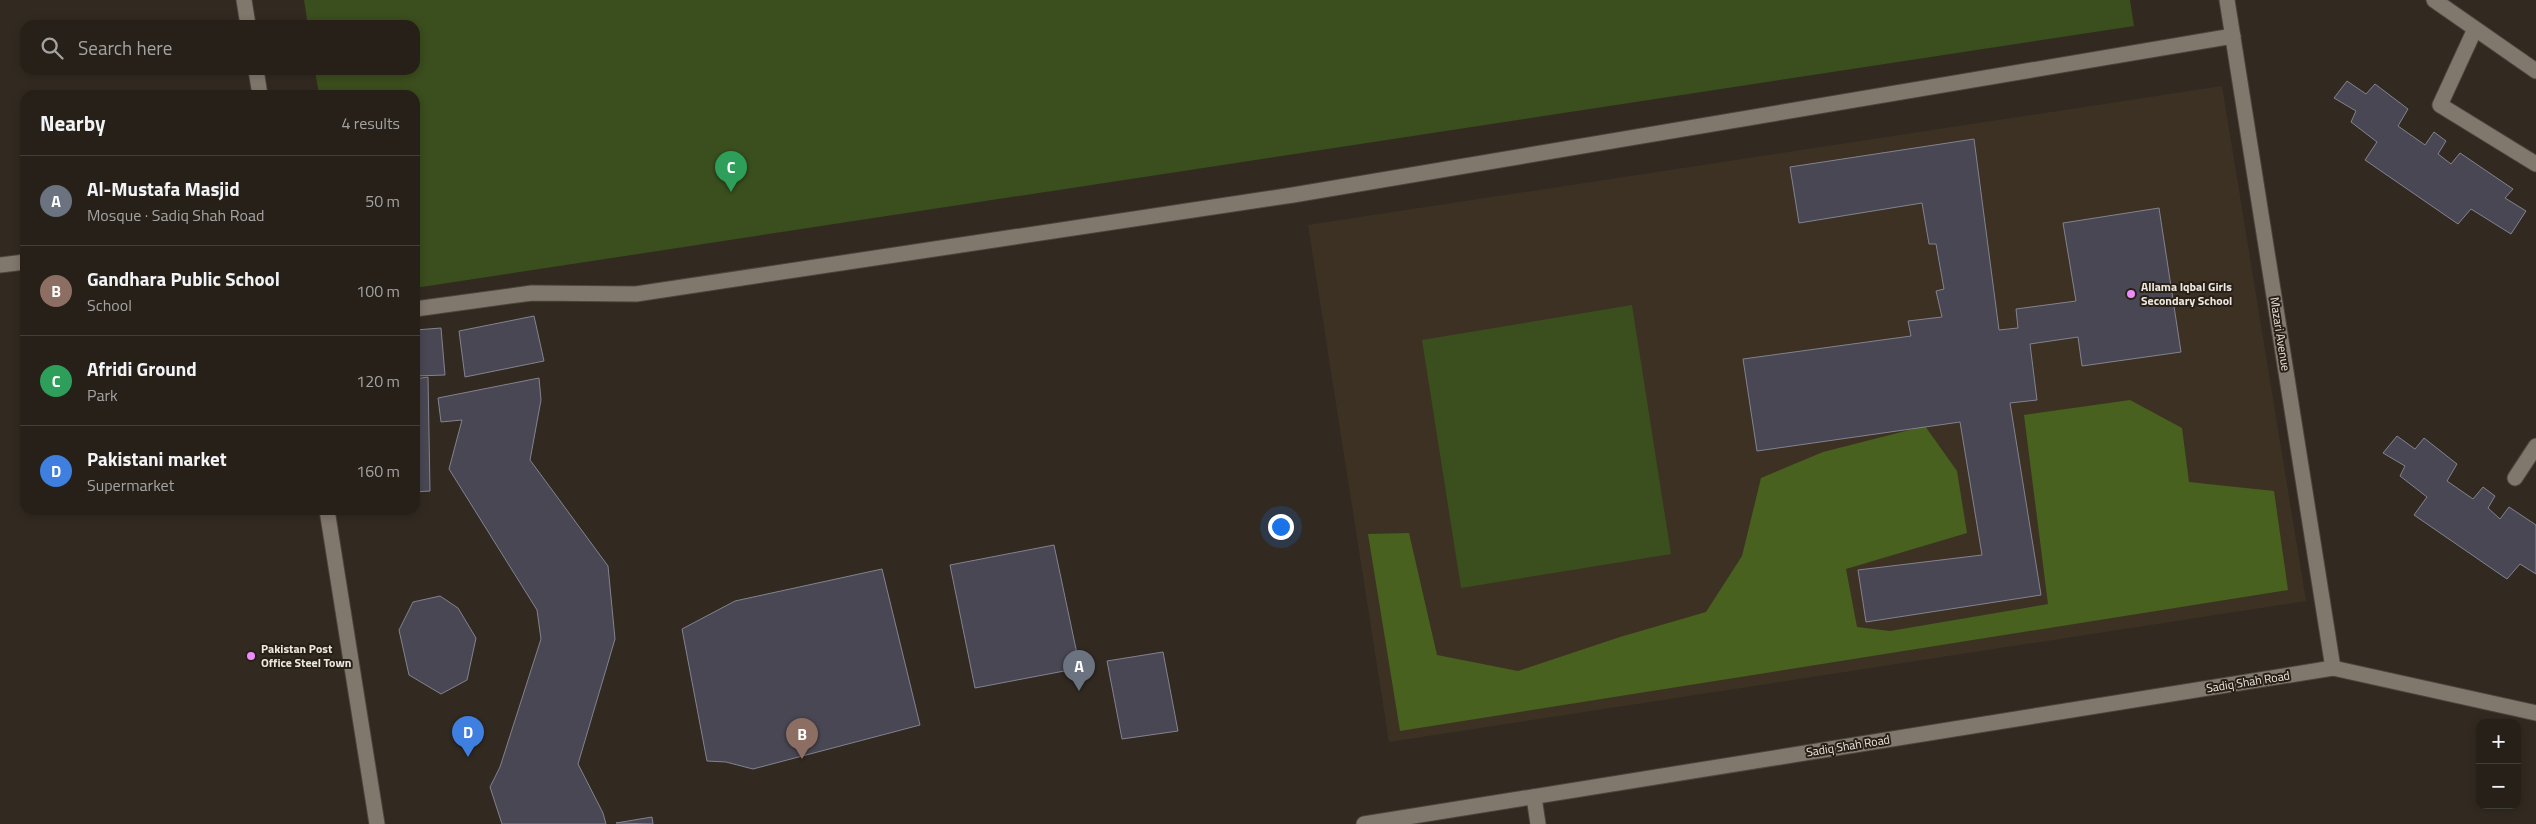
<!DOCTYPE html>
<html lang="en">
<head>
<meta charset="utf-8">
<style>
  :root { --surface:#262019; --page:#2e2822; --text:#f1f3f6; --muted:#a4a3a2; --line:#423e38; --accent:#b45309 }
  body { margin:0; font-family:"Titillium Web",sans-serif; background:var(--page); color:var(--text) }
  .controls { position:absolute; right:15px; bottom:15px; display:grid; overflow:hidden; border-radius:10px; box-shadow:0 2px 8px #0003 }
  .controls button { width:45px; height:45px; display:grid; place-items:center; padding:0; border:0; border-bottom:1px solid var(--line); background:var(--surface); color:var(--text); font:25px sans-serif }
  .you { position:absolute; left:1280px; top:526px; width:18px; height:18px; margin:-12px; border:4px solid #fff; border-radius:50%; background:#1a73e8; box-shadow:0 0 0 8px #1a73e833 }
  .badge { display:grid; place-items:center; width:32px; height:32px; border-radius:50%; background:var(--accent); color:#fff; font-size:16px; font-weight:700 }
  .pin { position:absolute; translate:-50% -41px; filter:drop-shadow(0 1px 2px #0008) }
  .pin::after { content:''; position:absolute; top:26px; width:18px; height:15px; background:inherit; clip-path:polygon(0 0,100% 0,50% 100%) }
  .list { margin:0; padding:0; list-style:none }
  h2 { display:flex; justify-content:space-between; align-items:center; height:65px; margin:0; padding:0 20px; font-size:21px }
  h2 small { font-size:16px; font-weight:400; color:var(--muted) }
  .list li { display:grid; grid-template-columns:32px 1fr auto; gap:15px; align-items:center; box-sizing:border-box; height:90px; padding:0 20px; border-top:1px solid var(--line) }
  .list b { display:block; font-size:19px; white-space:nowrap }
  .list p { margin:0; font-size:16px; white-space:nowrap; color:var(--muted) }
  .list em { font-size:16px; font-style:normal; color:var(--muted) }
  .icon { flex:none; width:28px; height:28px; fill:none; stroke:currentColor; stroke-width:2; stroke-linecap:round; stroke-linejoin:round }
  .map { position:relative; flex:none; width:2536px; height:824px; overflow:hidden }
  .search { position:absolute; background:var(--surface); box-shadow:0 2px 8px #0003; left:20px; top:20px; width:400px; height:55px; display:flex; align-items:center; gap:12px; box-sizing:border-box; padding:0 18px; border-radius:15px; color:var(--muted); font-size:19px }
  .panel { position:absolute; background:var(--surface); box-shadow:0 2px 8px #0003; left:20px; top:90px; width:400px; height:425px; border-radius:15px }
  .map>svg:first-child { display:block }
</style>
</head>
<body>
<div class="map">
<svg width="2536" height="824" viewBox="0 0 2536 824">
  <rect width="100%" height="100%" fill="#322a21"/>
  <path fill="#3d3123" d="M2222,86l84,515 -917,141 -81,-517z"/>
  <g fill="#3b4e1d">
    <path d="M304,0h1826l4,26 -1719,262v-193h-96l-4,-25h100v-45h-107z"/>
    <path d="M1632,305l39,249 -210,34 -39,-248z"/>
  </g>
  <path fill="#48611e" d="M2130,400l52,28 7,54 85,9 14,99 -888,141 -32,-197 41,-1 28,122 81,16 102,-34 86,-25 36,-56 19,-78 62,-26 102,-26 32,45 10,62 -121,36 11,58 33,4 158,-27 -24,-189z"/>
  <g fill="#484753" stroke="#838290">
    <path d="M2347,81l19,13 9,-10 33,25 -10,17 27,19 9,-13 12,9 -8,13 13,10 9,-11 53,36 -8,9 21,13 -15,23 -40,-25 -13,15 -93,-64 12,-18 -26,-20 5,-11 -22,-13z"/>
    <path d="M1974,139l25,191 19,-2 -2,-19 60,-8 -13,-78 96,-15 22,144 -99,14 -4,-29 -48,7 7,56 -27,3 31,192 -175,27 -8,-52 124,-15 -22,-133 -203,29 -14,-92 168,-23 -3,-15 34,-4 -6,-26 8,-2 -8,-45h-7l-7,-41 -123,20 -9,-56z"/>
    <path d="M534,316l10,45 -79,16 -6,-46z"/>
    <path d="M441,328l4,47 -30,1v-46z"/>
    <path d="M428,377l2,114 -15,1v-113z"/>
    <path d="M539,378l2,22 -11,60 78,106 7,73 -37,125 25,49 3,11h-104l-12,-37 10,-20 41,-128 -4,-29 -88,-141 13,-49 -21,2 -3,-24z"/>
    <path d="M2397,436l18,13 9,-11 33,26 -10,17 26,18 10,-12 12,9 -7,12 12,11 9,-12 27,18v49l-16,-10 -13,15 -93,-64 13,-18 -27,-21 5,-10 -22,-13z"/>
    <path d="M1054,545l26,123 -105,20 -25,-123z"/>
    <path d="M882,569l38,156 -167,44 -27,-7 -19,-1 -25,-132 53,-28z"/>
    <path d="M440,596l18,12 18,30 -9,42 -26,14 -32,-19 -10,-45 14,-28z"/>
    <path d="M1163,652l15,79 -56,8 -15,-78z"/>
    <path d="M652,817l1,7 -37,-1z"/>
  </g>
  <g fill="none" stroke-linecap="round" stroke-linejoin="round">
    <defs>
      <g id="street">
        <path d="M244,0l4,25"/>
        <path d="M2227,0l106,668"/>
        <path d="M2434,0l102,71"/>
        <path d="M2475,29l-35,76 96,59"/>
        <path d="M256,70l4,25"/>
        <path d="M0,265l25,-3"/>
        <path d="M415,309l117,-16 104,1 657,-99 940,-159"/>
        <path d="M2515,478l21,-32"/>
        <path d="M327,510l50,314"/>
        <path d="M1534,797l4,27"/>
        <path d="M1364,824l969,-156 203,45"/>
      </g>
    </defs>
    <use href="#street" stroke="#4d453e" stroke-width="17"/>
    <use href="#street" stroke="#81786d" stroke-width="15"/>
  </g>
  <g fill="#ec8cfa" stroke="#282017" stroke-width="2">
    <circle cx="2131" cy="294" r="5"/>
    <circle cx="251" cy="656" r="5"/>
  </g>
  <g text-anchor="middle" stroke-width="4" stroke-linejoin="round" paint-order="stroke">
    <g font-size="12" font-weight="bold" fill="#eee8e2" stroke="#282017" text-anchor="start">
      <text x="2141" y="291">Allama Iqbal Girls<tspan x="2141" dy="14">Secondary School</tspan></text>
      <text x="261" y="653">Pakistan Post<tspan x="261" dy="14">Office Steel Town</tspan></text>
    </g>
    <g font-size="12" fill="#eee8e2" stroke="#282017">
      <text transform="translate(2280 334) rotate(81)" y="4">Mazari Avenue</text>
      <text transform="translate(2248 682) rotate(-9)" y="4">Sadiq Shah Road</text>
      <text transform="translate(1848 746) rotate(-9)" y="4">Sadiq Shah Road</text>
    </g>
  </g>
</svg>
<div class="controls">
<button>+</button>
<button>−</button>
</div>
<div class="you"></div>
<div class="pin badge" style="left:1079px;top:691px;background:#6b7280">A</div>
<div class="pin badge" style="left:802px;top:759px;background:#8d6e63">B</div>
<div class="pin badge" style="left:731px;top:192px;background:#2e9e5b">C</div>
<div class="pin badge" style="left:468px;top:757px;background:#3f7fe0">D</div>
<div class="search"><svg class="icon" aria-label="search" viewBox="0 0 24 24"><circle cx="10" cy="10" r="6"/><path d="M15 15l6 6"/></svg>Search here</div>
<section class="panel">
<h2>Nearby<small>4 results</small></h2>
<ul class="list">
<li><span class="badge" style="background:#6b7280">A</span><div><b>Al-Mustafa Masjid</b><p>Mosque · Sadiq Shah Road</p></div><em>50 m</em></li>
<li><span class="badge" style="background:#8d6e63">B</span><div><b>Gandhara Public School</b><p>School</p></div><em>100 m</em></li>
<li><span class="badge" style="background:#2e9e5b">C</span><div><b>Afridi Ground</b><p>Park</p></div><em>120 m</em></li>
<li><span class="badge" style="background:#3f7fe0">D</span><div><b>Pakistani market</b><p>Supermarket</p></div><em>160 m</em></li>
</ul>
</section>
</div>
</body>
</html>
